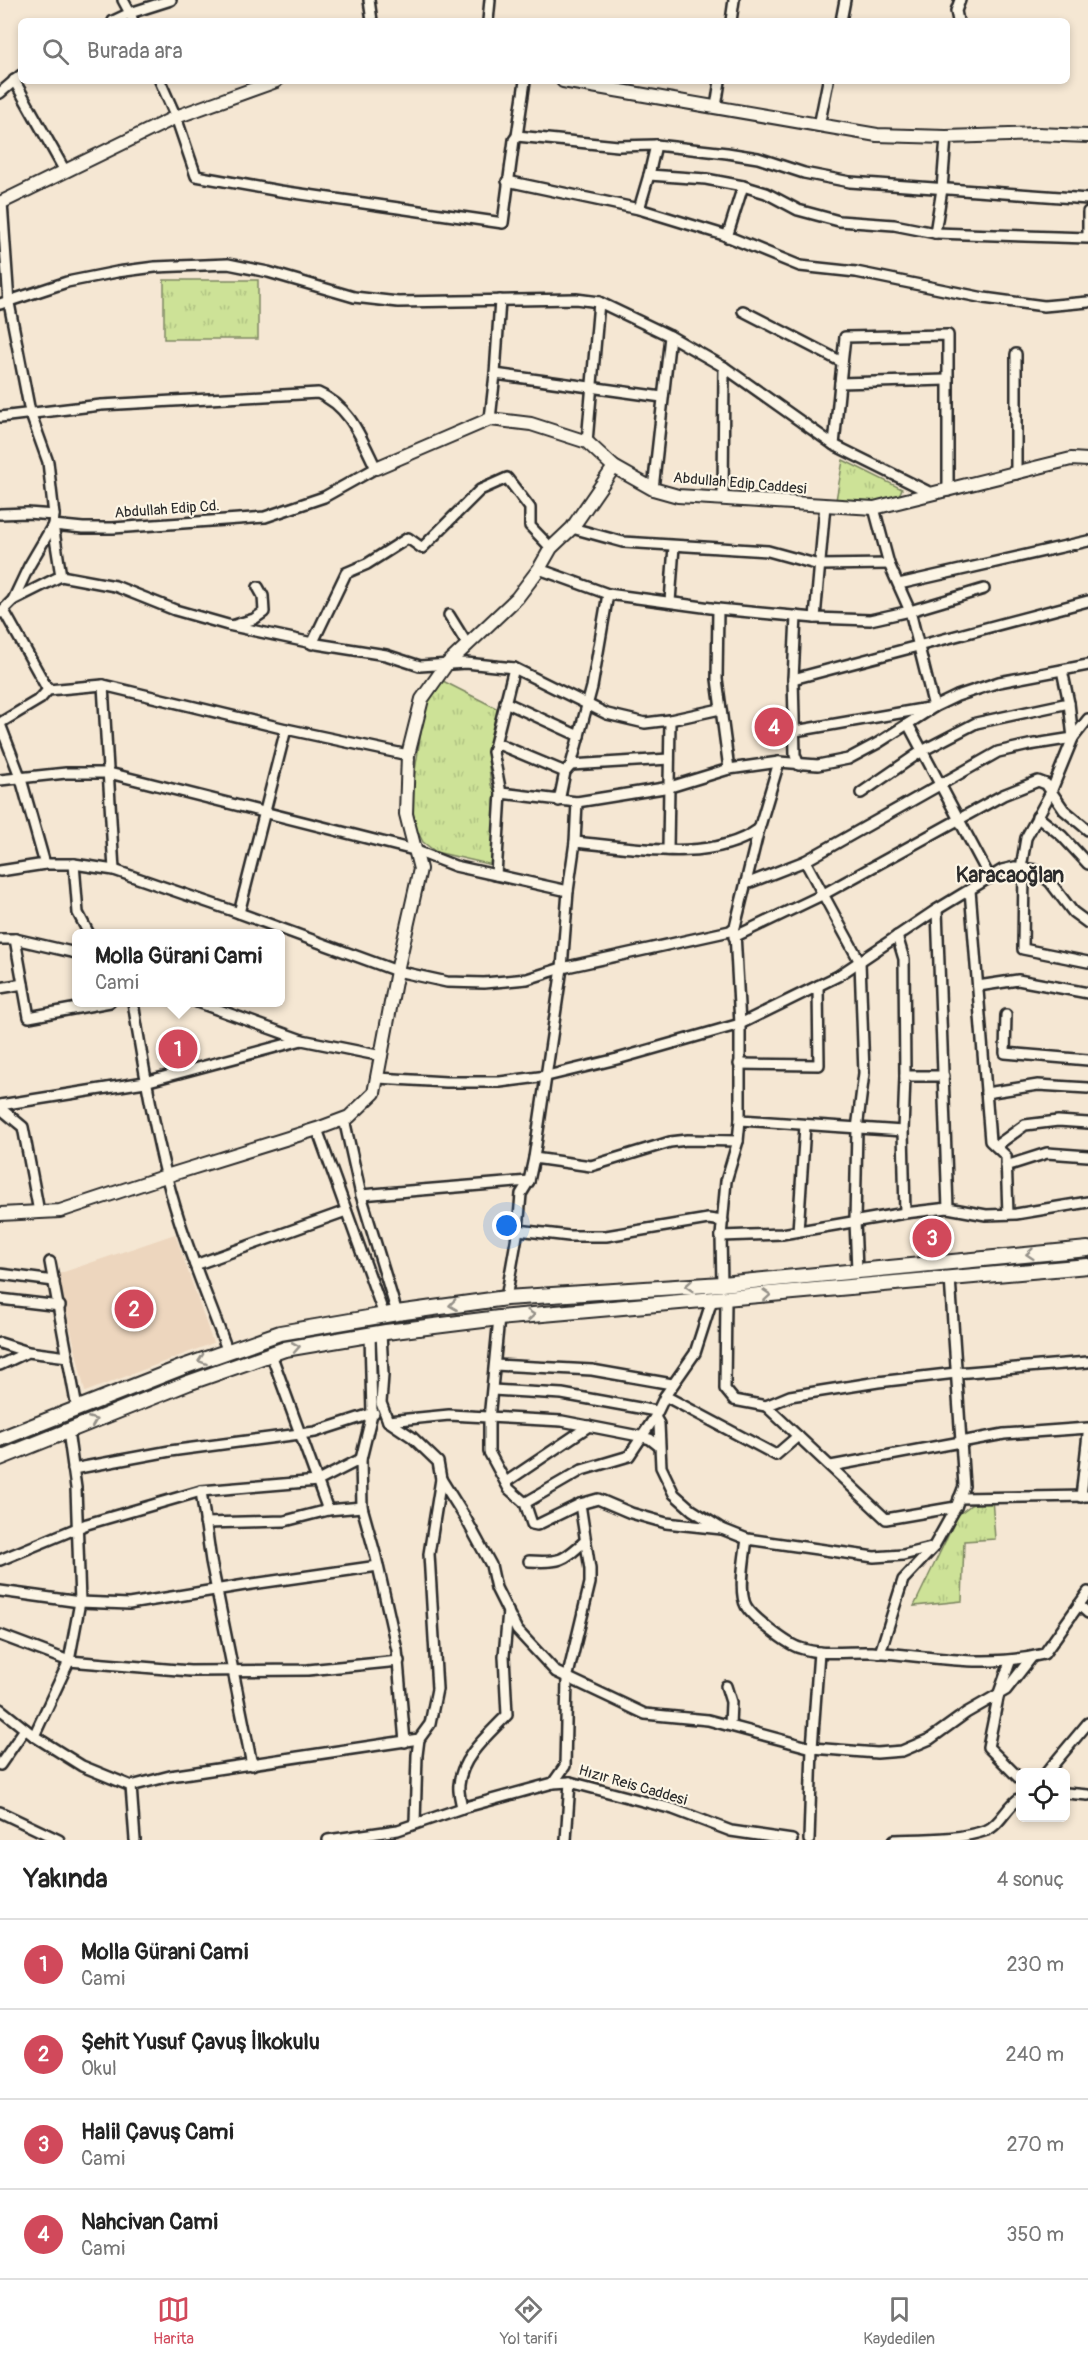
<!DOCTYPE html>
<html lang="tr">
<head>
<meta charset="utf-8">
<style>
  :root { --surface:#fff; --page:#f2f2f2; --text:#222; --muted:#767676; --line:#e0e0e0; --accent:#d1495b }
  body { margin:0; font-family:Pangolin,sans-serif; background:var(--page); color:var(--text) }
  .controls { position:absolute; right:18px; bottom:18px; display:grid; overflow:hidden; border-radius:9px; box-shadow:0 3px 9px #0003 }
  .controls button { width:54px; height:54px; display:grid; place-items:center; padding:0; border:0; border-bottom:2px solid var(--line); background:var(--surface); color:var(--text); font:30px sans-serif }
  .you { position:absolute; left:507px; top:1226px; width:21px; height:21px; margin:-15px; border:4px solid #fff; border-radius:50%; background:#1a73e8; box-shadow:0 0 0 9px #1a73e833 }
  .badge { display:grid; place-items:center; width:39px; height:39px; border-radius:50%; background:var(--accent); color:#fff; font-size:20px; font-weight:700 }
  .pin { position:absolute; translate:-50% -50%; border:3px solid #fff; box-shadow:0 2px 6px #0006 }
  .popup { position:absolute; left:72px; top:929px; width:213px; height:78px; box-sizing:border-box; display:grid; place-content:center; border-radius:9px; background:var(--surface); filter:drop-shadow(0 2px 4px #0005); font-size:20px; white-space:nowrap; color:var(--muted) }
  .popup b { font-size:22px; color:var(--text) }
  .popup::after { content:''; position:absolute; left:50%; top:100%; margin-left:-12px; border:12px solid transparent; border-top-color:var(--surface) }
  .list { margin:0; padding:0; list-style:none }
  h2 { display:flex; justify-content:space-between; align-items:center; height:78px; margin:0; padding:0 24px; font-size:26px }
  h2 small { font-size:20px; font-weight:400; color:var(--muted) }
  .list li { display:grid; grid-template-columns:39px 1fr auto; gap:18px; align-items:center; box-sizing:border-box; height:90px; padding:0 24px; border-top:2px solid var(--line) }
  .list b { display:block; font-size:22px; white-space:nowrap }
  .list p { margin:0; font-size:20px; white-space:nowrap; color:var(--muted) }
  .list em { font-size:20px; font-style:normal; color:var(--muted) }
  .icon { flex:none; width:33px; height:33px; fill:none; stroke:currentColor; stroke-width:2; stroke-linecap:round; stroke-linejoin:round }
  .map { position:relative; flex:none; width:1088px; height:1840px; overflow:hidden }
  .search { position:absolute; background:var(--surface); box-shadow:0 3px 9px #0003; left:18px; right:18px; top:18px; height:66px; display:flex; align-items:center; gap:15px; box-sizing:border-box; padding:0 21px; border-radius:9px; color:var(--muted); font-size:22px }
  .sheet { height:438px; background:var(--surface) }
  nav { display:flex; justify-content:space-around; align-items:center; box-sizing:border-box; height:84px; border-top:2px solid var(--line); background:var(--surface); font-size:16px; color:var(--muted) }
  nav a { display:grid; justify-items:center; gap:3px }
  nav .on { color:var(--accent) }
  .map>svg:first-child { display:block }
</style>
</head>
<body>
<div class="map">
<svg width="1088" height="1840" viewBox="0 0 1088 1840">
  <defs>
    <pattern id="park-tufts" width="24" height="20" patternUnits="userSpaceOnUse" patternTransform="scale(1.5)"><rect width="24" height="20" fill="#cde297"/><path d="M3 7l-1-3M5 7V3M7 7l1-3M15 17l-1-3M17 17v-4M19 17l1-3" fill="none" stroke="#b0c282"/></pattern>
  </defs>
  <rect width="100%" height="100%" fill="#f5e7d3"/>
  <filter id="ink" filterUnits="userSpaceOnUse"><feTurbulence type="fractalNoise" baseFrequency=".0167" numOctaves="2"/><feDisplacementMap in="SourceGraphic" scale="12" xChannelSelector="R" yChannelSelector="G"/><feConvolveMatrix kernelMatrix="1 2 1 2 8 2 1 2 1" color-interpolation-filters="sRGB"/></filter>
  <g filter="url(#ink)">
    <path fill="#edd6be" d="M175,1234l38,109 -128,49 -27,-118z"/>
    <g fill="url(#park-tufts)" stroke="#7c8661" stroke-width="1.5">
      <rect x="164" y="280" width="94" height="59"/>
      <path d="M843,460l59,29 -3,6 -25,7 -38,-2z"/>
      <path d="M441,680l57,29 -10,49 3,27 9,13 -3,68 -61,-14 -13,-10 -9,-18 -2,-34 14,-90z"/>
      <path d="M992,1498l3,41 -31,2 -2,60 -48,5 44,-91 13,-10z"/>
    </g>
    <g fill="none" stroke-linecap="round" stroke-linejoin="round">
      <defs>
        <g id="minor">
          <path d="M369,0l3,21"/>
          <path d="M113,21l17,-8 -7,-13"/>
          <path d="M133,21l-3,-8 41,-13"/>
          <path d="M488,21l2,-21"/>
          <path d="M731,21l3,-21"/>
          <path d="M841,21l4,-21"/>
          <path d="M958,21l-2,-10 4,-11"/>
          <path d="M14,80l51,91"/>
          <path d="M160,81l16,36 20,59 84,15 223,32 11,-83 3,-4 8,-55"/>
          <path d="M0,93l21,-18"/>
          <path d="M716,107l4,-26"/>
          <path d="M819,126l9,-45"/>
          <path d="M517,136l101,10 38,-1 71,8 31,5 46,15 46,9 238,17"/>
          <path d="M656,145l-7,30 57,4 37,7 23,7 32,17 41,11 55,4 41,8 153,5v-26"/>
          <path d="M507,181l132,28 85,26 76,31 56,6 128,26 60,8 44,-4"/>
          <path d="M639,209l10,-34"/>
          <path d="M935,233l7,-44 4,-52"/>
          <path d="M727,237l16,-51"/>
          <path d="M0,304l67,-22 50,-10 38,-5 73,-3 40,8 86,25 44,5 178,-3 23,3 71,34 54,31 110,78 99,49"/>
          <path d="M743,311l99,51"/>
          <path d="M1016,354v120"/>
          <path d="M495,374l5,-74"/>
          <path d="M840,383l5,-46 103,-2v156"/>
          <path d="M0,417l101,-12 217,-12c32,13 43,45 58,75l-52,29 -59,20 -152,11h-30l-30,-3 -24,41 -16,34 -13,13"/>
          <path d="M490,419l5,-45 167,23"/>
          <path d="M587,442l12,-140"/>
          <path d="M834,445l6,-62 107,-3"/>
          <path d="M653,489l17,-153"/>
          <path d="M723,499l1,-132"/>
          <path d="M0,514l27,-1 27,2 -6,-53 -18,-50 -21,-109 -7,-101"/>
          <path d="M54,515l-1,10 8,51 54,10 60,24 53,15 89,19 69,11 34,11 46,-3 48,5 93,46 38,9 25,-3 50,-11"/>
          <path d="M572,528l51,14 145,9 51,14 70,-1"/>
          <path d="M539,569l69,25 110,15 97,9 55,2 40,-9 -21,-47 -15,-56"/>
          <path d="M899,584l189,-43"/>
          <path d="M13,600l48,-24"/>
          <path d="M670,602l4,-56"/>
          <path d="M718,609l-1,70 12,90"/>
          <path d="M4,611l44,79"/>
          <path d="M449,615l18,29"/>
          <path d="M796,616l-3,63 2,76 4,10"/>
          <path d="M815,618l10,-113"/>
          <path d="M235,625l19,-6 10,-7 -1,-16 -5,-9"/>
          <path d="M312,644l34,-71 21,-9 41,-26 14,10 58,-58 27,-12 23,30v18l21,22"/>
          <path d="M514,668l-21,84 8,41 76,9 93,-15 59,-18 50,-7 39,3 30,-6 30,-16 56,-36 23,-11 42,-14 89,-17"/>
          <path d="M793,679l295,-78"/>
          <path d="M103,685l11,185"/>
          <path d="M505,702l74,34"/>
          <path d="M0,723l40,-24 8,-9 55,-5 183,44 122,26"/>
          <path d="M0,724l21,55 24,85"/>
          <path d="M908,724l82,154"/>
          <path d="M795,731l139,-24 -24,-96 74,-22"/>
          <path d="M496,743l69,29"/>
          <path d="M571,765l98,-6"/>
          <path d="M0,780l66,-7h43l305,77 41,16 113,25"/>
          <path d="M861,793l61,-42 54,-28 93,-20"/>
          <path d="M559,801l6,-29 6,-7 21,-78 16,-93"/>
          <path d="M1037,816l25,20 26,28"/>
          <path d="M575,842c56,5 136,22 184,-13"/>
          <path d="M668,850l2,-130"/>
          <path d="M805,861l55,101 4,111 -7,56 -2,92 2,49"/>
          <path d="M74,864l40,6 125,43 158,58 50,11 37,1 43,-4 35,-11 168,-37 5,-4 24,-98 20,-67"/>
          <path d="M1021,868l5,-30 25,-46 22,-54 15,-19"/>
          <path d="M1024,868l-1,81 65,13"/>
          <path d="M0,871l45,-7h29l4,49 11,21"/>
          <path d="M496,875l5,-82"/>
          <path d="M746,884l59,-23 193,-109 31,-7 44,-7 -4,-35 -7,-33"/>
          <path d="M970,890l20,251 16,15 2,58"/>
          <path d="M937,910l11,298"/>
          <path d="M239,913l47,-184"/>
          <path d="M897,936l7,23 1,117 -2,55 2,82"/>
          <path d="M734,937l88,-42 181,-100 35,-14 8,3 18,26 24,20"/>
          <path d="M0,939h15l61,14"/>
          <path d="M15,939l14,78 81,-15"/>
          <path d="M978,986l40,-6 70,13"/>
          <path d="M0,988l23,-4"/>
          <path d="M133,1002c9,58 19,115 33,172 15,61 40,119 62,178"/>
          <path d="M197,1002l105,38 80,16"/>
          <path d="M1006,1015l-1,38 83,7"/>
          <path d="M739,1064l80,1 -1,-79"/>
          <path d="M905,1076h39"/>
          <path d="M378,1078l68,4h54l47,-6 70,-17 123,-35 98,-48 98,-66 66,-40 13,-3 20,3 15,12 23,30 15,11"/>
          <path d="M986,1093l52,-8 50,3"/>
          <path d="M0,1105l145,-23 157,-42"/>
          <path d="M0,1108l23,19 16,85"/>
          <path d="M344,1119l17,76 36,118"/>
          <path d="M740,1120l163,11"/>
          <path d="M317,1129l67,186"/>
          <path d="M996,1146l29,-21 33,-4 30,2"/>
          <path d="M534,1158l57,8 79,-24 17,-2 51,1"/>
          <path d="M1006,1166l41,-13 41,3"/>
          <path d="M361,1195l168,-14"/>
          <path d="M518,1230l51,6h37l102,-17 15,2"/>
          <path d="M798,1231l7,-105"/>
          <path d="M721,1236l61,-2 123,-21 43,-5 38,7 30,-1 72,-12"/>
          <path d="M50,1262l27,146"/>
          <path d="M195,1265l151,-54"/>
          <path d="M0,1274l54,7"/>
          <path d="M722,1284l-1,-48 5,-55 12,-40 2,-21v-96l-5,-91"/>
          <path d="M506,1298l12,-68 3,-36 8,-13 5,-23 28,-190 6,-77 7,-49 2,-40"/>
          <path d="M0,1299l60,7"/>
          <path d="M726,1299l-1,90 9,11 32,6 24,-10 88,-14 78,-9 132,-11"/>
          <path d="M499,1318l-10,101v33l20,37 16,14 7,21 5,1 43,-21 18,-5 33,14 35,10 56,6"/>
          <path d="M370,1334l2,80 -11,45 1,48 14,50 21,93 8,92"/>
          <path d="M0,1343l28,9 40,5"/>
          <path d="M271,1354l57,156"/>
          <path d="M0,1365l28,-13"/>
          <path d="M495,1365l97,5 80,14"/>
          <path d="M493,1390l69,4 94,17"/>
          <path d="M665,1396l111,59 22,-19"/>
          <path d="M766,1406l120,113 70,-12"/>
          <path d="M655,1417l4,7 2,43 13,27 18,16 30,19 25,10 127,18 29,-2 28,-7"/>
          <path d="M388,1421l61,-6 113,6 77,15 11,3 9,7"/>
          <path d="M831,1466l173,-32 84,-6"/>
          <path d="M73,1469l97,-18 145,-19 59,-19"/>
          <path d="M441,1479l25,40 25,46 5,23 21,42 39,42 89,42 63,6 104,28 65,5 25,-2 28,-12 36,-26 40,-23 25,-32"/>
          <path d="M506,1482l83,-56"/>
          <path d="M201,1491l10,70 41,204"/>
          <path d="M1081,1497l7,-63"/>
          <path d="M959,1498l129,-2"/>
          <path d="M525,1503l57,-33 47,-14 26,-39 10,-21 30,-43 17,-53"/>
          <path d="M205,1523l80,-2 43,-11 34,-3"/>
          <path d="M747,1539c-2,16 -9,53 -1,67 6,11 42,39 54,42 23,8 48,3 72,4 60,4 112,17 172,2l44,-62"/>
          <path d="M0,1560l87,-36 114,-33 117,-10 43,-22"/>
          <path d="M529,1561c31,2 34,0 56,-20"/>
          <path d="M0,1591l80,11 49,2 116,-19 133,-19"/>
          <path d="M1079,1605l9,8"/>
          <path d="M0,1635l69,26 121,10 118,-1 91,-9"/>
          <path d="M880,1653l23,-73 30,-32 23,-41 8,-21 -14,-208"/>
          <path d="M1010,1662l-11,31 -11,54 32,32"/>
          <path d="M726,1686l5,16 -1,23"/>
          <path d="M0,1709l34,27 48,30 49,20 39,-10 249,-37 11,-15 7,-35 -8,-135 12,-75 -3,-17 -26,-25 -24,-16 -7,-18 2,-28 -2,-43"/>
          <path d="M34,1736l35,-75 11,-59 -4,-114 -8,-57"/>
          <path d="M0,1765l25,-36"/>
          <path d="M1047,1772l41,-49"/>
          <path d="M553,1783l12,-17 2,-87 23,-96v-14l-10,-65"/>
          <path d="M131,1786l4,54"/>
          <path d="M1066,1793l22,2"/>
          <path d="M462,1808c-1,-7 -4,-16 -3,-23 2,-28 30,-51 48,-70l-3,-59 4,-45"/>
          <path d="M0,1812l59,28"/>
          <path d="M415,1823l2,-68 2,-16"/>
          <path d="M328,1840l70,-10 64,-22 91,-25 17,-1 103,27 58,22 61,9"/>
          <path d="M566,1840l4,-58"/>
          <path d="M809,1840l3,-92 7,-96"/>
          <path d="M894,1840c30,-1 65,0 93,-10 12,-4 21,-25 33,-32"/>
        </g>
        <g id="tertiary">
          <path d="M563,81l314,54 69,2 91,-3 51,2"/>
          <path d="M0,203l176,-86 100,-36"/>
          <path d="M376,468l114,-49 41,5 56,18 27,25 39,22 25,7 196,12 197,-49 17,1"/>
          <path d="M0,1214l60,-3 106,-35 151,-47 32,-12 25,-24 23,-122 23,-102 -14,-55 2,-59 14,-56 24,-34 71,-67 22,-29 12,-21 21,-20 42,-61"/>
        </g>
        <g id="secondary">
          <path d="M0,1439l183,-72 97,-34 117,-20 109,-15 216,-14 366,-35"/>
          <path d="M0,1458l188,-75 97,-34 101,-17 113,-14 589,-52"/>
        </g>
      </defs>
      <use href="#minor" stroke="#2b2b2b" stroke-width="14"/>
      <use href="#tertiary" stroke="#2b2b2b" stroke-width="16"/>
      <use href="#secondary" stroke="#2b2b2b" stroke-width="18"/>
      <use href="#minor" stroke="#fcf5e5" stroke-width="9"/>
      <use href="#tertiary" stroke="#fcf5e5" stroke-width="12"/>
      <use href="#secondary" stroke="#fcf5e5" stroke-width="14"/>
    </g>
    <defs><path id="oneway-chevron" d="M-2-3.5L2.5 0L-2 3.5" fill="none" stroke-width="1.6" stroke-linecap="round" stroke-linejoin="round" transform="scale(1.5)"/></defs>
    <g stroke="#949088">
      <use href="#oneway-chevron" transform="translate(1030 1254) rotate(175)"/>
      <use href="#oneway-chevron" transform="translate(689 1286) rotate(176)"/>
      <use href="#oneway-chevron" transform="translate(767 1295) rotate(-5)"/>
      <use href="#oneway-chevron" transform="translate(453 1305) rotate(172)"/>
      <use href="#oneway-chevron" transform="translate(531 1315) rotate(-5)"/>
      <use href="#oneway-chevron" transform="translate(296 1347) rotate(-10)"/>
      <use href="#oneway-chevron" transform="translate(202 1360) rotate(161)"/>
      <use href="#oneway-chevron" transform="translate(93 1421) rotate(-22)"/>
    </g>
  </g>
  <g text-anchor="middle" stroke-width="4.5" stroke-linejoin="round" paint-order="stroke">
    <g font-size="15" fill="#2b2b2b" stroke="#fcf5e5">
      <text transform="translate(740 483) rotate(5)" y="5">Abdullah Edip Caddesi</text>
      <text transform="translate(167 509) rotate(-4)" y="5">Abdullah Edip Cd.</text>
      <text transform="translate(633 1785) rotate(16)" y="5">Hızır Reis Caddesi</text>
    </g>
    <g font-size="21" font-weight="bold" fill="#2b2b2b" stroke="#fcf5e5">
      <text x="1010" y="882">Karacaoğlan</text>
    </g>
  </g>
</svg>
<div class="controls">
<button><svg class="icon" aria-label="locate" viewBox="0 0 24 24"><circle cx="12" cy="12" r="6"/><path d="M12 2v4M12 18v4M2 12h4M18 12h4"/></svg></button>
</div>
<div class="you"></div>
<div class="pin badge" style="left:178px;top:1049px">1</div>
<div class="popup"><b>Molla Gürani Cami</b>Cami</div>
<div class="pin badge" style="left:134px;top:1309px">2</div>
<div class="pin badge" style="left:932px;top:1238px">3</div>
<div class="pin badge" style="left:774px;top:727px">4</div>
<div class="search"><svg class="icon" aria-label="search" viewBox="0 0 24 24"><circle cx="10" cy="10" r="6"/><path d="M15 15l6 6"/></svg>Burada ara</div>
</div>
<section class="sheet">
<h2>Yakında<small>4 sonuç</small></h2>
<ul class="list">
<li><span class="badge">1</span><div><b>Molla Gürani Cami</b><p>Cami</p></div><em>230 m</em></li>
<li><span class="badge">2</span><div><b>Şehit Yusuf Çavuş İlkokulu</b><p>Okul</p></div><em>240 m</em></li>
<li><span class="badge">3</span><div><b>Halil Çavuş Cami</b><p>Cami</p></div><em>270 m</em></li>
<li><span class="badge">4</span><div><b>Nahcivan Cami</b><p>Cami</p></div><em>350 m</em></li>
</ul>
</section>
<nav>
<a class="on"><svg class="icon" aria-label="map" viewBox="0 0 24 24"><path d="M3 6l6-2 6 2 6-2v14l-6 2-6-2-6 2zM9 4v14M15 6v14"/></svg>Harita</a>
<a><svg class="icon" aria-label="directions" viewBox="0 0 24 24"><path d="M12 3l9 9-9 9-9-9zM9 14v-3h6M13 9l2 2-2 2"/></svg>Yol tarifi</a>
<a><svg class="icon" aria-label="saved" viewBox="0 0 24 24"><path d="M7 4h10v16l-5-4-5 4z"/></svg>Kaydedilen</a>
</nav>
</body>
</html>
